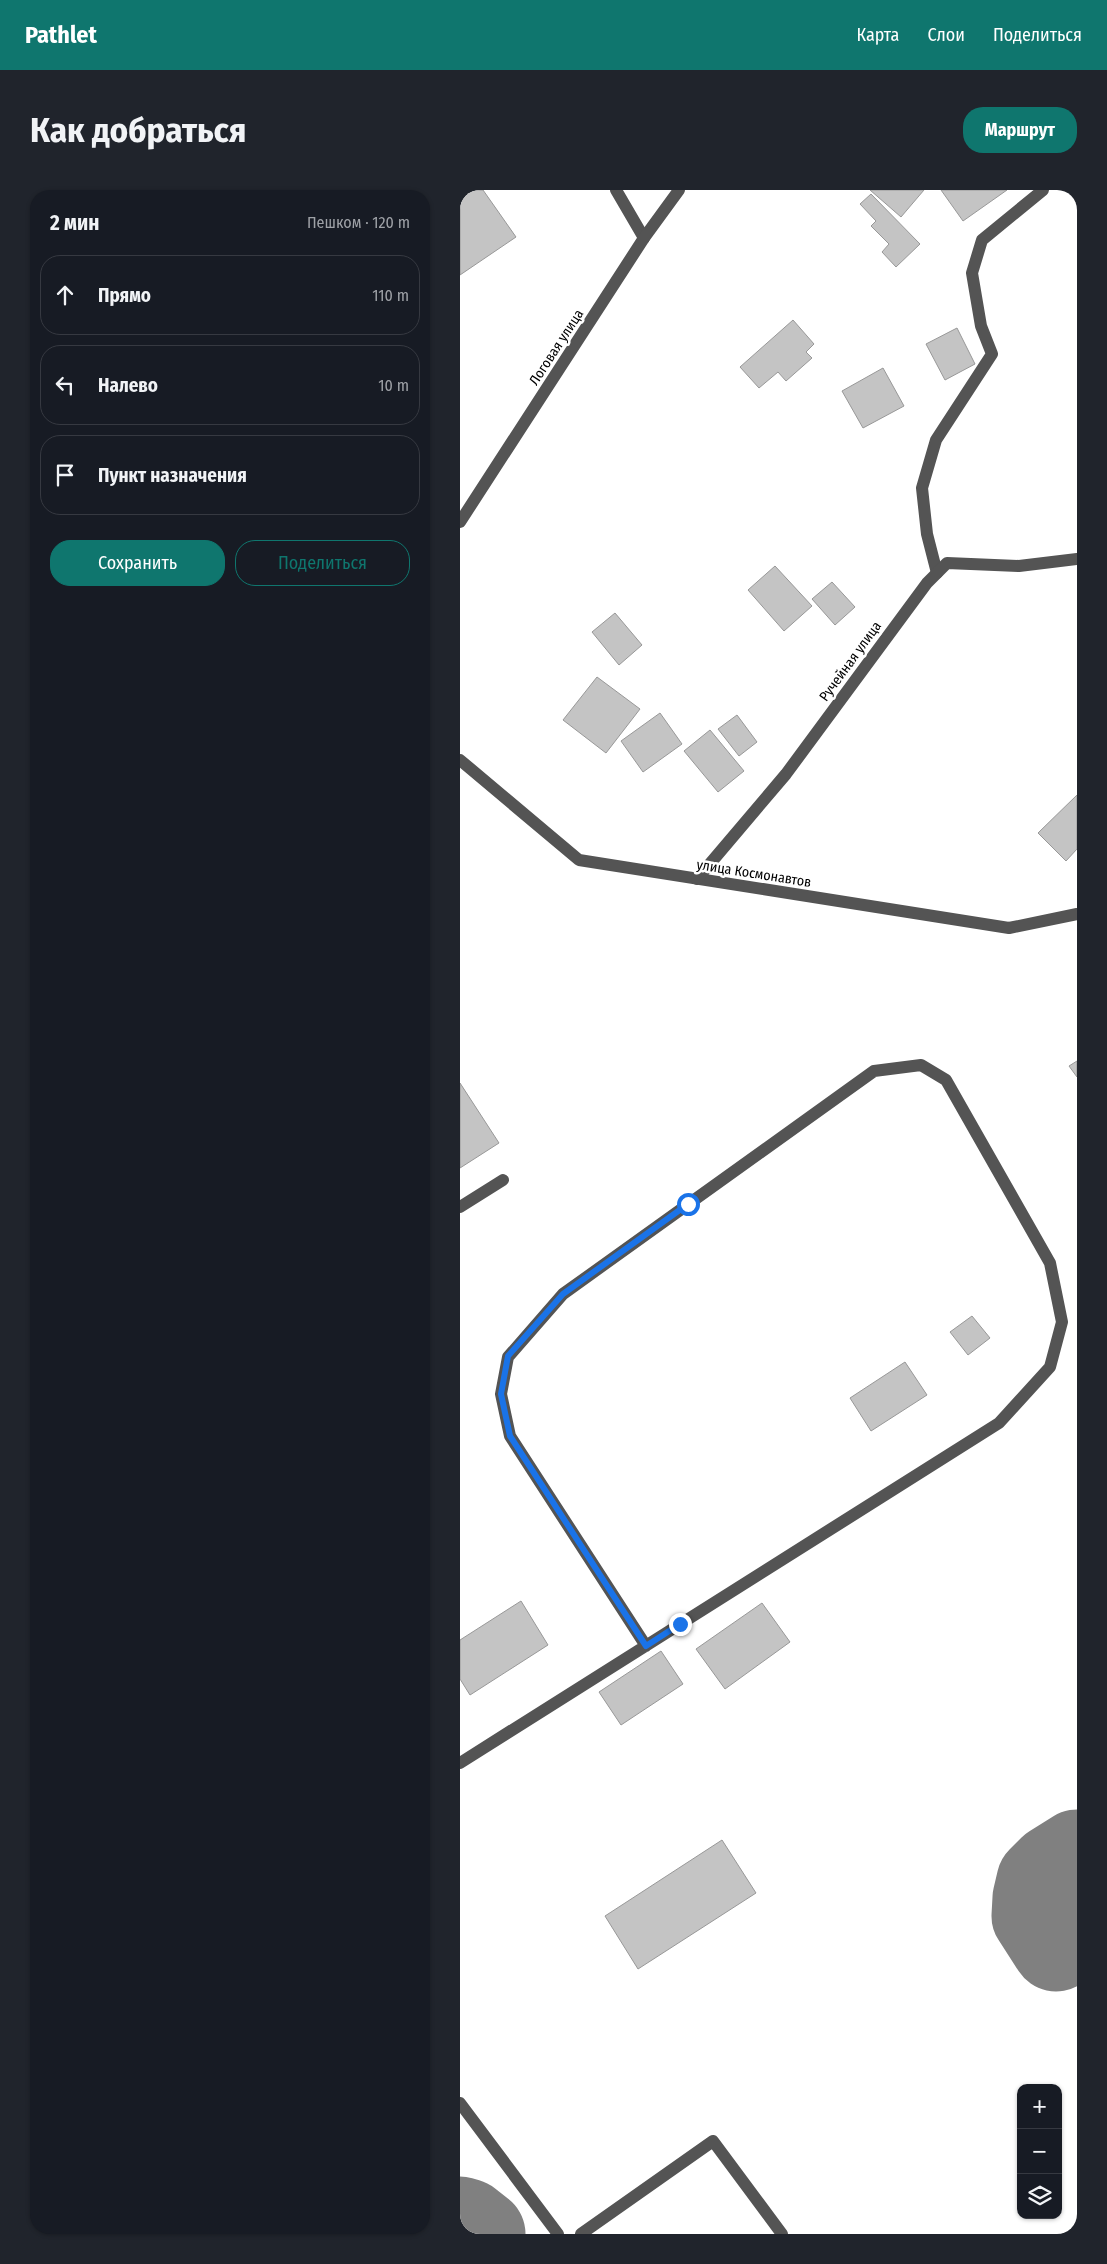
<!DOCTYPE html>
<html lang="ru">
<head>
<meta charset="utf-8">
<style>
  :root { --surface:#171b24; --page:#20242c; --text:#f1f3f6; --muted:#9ea1a6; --line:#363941; --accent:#0f766e }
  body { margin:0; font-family:"Fira Sans Condensed",sans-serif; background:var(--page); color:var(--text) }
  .controls { position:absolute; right:15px; bottom:15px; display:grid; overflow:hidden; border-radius:10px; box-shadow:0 1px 4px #0004 }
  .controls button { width:45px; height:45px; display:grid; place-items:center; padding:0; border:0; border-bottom:1px solid var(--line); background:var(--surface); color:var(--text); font:25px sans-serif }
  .stop { position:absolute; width:15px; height:15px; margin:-11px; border:4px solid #1a73e8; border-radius:50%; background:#fff }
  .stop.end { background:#1a73e8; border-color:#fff; box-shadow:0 1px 5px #0008 }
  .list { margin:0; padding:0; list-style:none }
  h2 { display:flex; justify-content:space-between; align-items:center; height:65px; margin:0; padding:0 20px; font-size:21px }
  h2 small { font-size:16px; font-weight:400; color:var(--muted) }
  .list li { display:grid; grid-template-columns:32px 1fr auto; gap:15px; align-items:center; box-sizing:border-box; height:80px; margin:0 10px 10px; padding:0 10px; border:1px solid var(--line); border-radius:20px }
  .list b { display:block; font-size:19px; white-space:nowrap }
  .list em { font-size:16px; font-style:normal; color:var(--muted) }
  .actions { display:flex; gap:10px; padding:15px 20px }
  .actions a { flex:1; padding:11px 0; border:1px solid var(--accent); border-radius:20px; text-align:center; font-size:18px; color:var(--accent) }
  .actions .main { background:var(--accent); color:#fff }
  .icon { flex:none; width:28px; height:28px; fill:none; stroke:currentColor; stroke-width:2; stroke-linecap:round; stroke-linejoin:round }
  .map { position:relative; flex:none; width:617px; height:2044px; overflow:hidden; border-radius:20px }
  header { display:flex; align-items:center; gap:30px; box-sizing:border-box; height:70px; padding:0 25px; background:var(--accent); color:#fff }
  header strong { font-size:24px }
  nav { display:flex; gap:28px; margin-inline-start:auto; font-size:18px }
  .intro { display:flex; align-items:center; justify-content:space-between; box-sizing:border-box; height:120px; padding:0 30px }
  h1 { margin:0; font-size:35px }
  .button { padding:12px 22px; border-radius:20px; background:var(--accent); color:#fff; font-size:18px; font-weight:700 }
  main { display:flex; gap:30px; padding:0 30px }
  aside { flex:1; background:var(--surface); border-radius:20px; box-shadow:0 1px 4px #0004 }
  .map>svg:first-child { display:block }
</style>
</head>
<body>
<header>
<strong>Pathlet</strong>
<nav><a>Карта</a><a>Слои</a><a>Поделиться</a></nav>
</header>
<div class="intro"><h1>Как добраться</h1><a class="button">Маршрут</a></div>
<main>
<aside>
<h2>2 мин<small>Пешком · 120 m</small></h2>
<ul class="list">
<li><svg class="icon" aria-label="ahead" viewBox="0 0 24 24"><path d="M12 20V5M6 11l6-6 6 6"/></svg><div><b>Прямо</b></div><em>110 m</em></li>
<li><svg class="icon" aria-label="left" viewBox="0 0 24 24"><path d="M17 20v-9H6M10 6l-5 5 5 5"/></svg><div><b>Налево</b></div><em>10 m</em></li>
<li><svg class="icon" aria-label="arrive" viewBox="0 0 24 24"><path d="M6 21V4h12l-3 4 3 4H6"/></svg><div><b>Пункт назначения</b></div></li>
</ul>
<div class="actions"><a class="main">Сохранить</a><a>Поделиться</a></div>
</aside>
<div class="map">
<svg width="617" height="2044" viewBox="0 0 617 2044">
  <rect width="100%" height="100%" fill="#fff"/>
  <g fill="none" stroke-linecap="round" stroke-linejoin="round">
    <g stroke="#808080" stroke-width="89">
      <path d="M596,1757l-20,-31 1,-18 4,-17 12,-12 24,-15"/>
      <path d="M0,2031l7,2 14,11"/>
    </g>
  </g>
  <g fill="#c4c4c4" stroke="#989898">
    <path d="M0,0h23l33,47 -56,38z"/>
    <path d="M410,0h54l-23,27z"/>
    <path d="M481,0h66l-44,31z"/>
    <path d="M411,4l49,50 -24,23 -14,-15 7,-8 -18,-18 5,-5 -16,-17z"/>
    <path d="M333,130l21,24 -8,8 6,6 -26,23 -8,-9 -19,16 -19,-21z"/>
    <path d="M497,138l18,36 -30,16 -19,-36z"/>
    <path d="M423,178l21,38 -41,22 -21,-37z"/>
    <path d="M315,376l37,40 -28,25 -36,-41z"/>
    <path d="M372,392l23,25 -20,18 -23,-26z"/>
    <path d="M155,423l27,32 -23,20 -27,-33z"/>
    <path d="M137,487l43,32 -34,44 -43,-33z"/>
    <path d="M200,523l22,31 -39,28 -22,-31z"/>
    <path d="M277,525l20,27 -18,14 -21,-27z"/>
    <path d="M250,540l34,41 -26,21 -34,-41z"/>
    <path d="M617,605v54l-11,12 -28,-28z"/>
    <path d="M617,871v16l-8,-11z"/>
    <path d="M0,893l39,60 -39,25z"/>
    <path d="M512,1126l18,22 -22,17 -18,-23z"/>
    <path d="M445,1172l22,33 -56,36 -21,-33z"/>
    <path d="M61,1411l27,44 -78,50 -10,-16v-39z"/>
    <path d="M302,1413l28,39 -65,47 -29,-40z"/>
    <path d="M201,1461l22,33 -62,41 -22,-33z"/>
    <path d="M262,1650l34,53 -118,76 -33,-53z"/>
  </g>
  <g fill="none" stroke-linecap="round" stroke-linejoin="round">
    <g stroke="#545454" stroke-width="12">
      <path d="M156,0l28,48"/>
      <path d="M0,332l184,-284 35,-48"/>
      <path d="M477,383l-10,-39 -5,-46 14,-48 56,-86 -11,-28 -9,-53 10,-33 61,-50"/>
      <path d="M0,570l119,100 430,68 68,-14"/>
      <path d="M237,689l89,-105 141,-191 20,-20 72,3 58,-7"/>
      <path d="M0,1017l43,-27"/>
      <path d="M0,1573l539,-340 51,-56 12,-45 -12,-59 -104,-183 -25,-15 -47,6 -311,223 -55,63 -7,37 9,42 136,210"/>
      <path d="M0,1913l98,131"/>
      <path d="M121,2044l132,-93 69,93"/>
    </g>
  </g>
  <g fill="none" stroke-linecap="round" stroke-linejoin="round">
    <path stroke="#1a73e8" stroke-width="6" d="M220,1434l-34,22 -136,-210 -9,-42 7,-38 55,-62 125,-90"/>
  </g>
  <g text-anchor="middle" stroke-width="5" stroke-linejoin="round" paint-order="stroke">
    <g font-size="14" fill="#000" stroke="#fff">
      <text transform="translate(96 157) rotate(-57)" y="5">Логовая улица</text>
      <text transform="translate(390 471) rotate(-54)" y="5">Ручейная улица</text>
      <text transform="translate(294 683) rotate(9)" y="5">улица Космонавтов</text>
    </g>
  </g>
</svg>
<div class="controls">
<button>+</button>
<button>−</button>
<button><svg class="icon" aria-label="layers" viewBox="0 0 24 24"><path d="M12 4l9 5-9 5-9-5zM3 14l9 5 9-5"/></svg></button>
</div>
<div class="stop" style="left:228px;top:1014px"></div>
<div class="stop end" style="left:220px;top:1434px"></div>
</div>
</main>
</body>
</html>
